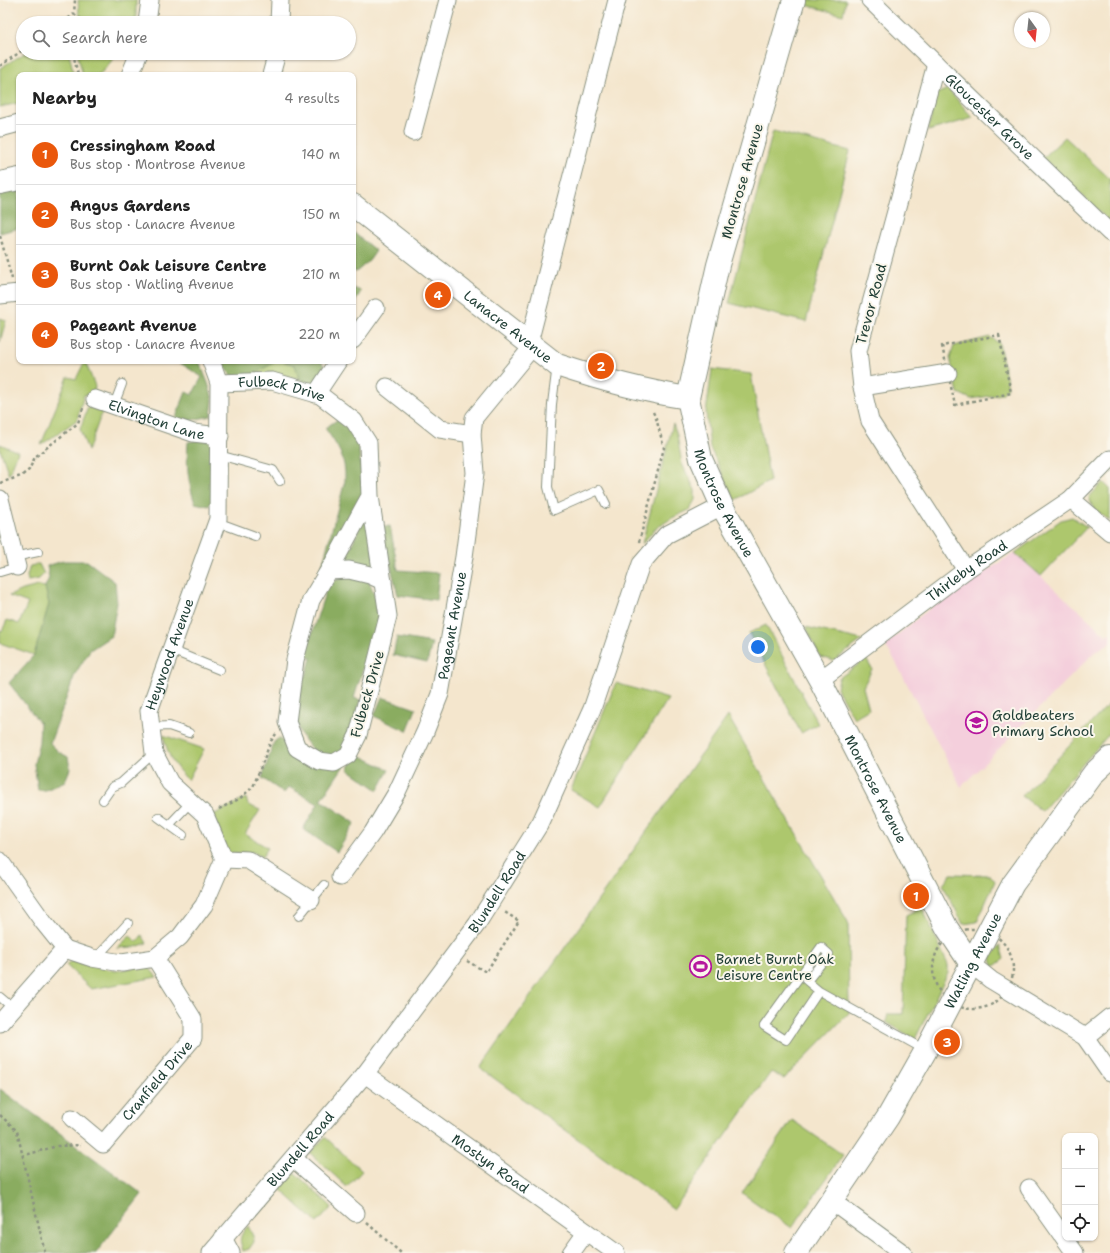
<!DOCTYPE html>
<html lang="en">
<head>
<meta charset="utf-8">
<style>
  :root { --surface:#fff; --page:#f2f2f2; --text:#222; --muted:#767676; --line:#e0e0e0; --accent:#ea580c }
  body { margin:0; font-family:"Shantell Sans",sans-serif; background:var(--page); color:var(--text) }
  .controls { position:absolute; right:12px; bottom:12px; display:grid; overflow:hidden; border-radius:8px; box-shadow:0 1px 3px #0004 }
  .controls button { width:36px; height:36px; display:grid; place-items:center; padding:0; border:0; border-bottom:1px solid var(--line); background:var(--surface); color:var(--text); font:20px sans-serif }
  .compass { position:absolute; left:1014px; top:12px; width:36px; height:36px; border-radius:50%; background:var(--surface); box-shadow:0 1px 3px #0004; rotate:165deg }
  .you { position:absolute; left:758px; top:647px; width:14px; height:14px; margin:-10px; border:3px solid #fff; border-radius:50%; background:#1a73e8; box-shadow:0 0 0 6px #1a73e833 }
  .badge { display:grid; place-items:center; width:26px; height:26px; border-radius:50%; background:var(--accent); color:#fff; font-size:13px; font-weight:700 }
  .pin { position:absolute; translate:-50% -50%; border:2px solid #fff; box-shadow:0 1px 4px #0006 }
  .list { margin:0; padding:0; list-style:none }
  h2 { display:flex; justify-content:space-between; align-items:center; height:52px; margin:0; padding:0 16px; font-size:17px }
  h2 small { font-size:13px; font-weight:400; color:var(--muted) }
  .list li { display:grid; grid-template-columns:26px 1fr auto; gap:12px; align-items:center; box-sizing:border-box; height:60px; padding:0 16px; border-top:1px solid var(--line) }
  .list b { display:block; font-size:15px; white-space:nowrap }
  .list p { margin:0; font-size:13px; white-space:nowrap; color:var(--muted) }
  .list em { font-size:13px; font-style:normal; color:var(--muted) }
  .icon { flex:none; width:22px; height:22px; fill:none; stroke:currentColor; stroke-width:2; stroke-linecap:round; stroke-linejoin:round }
  .map { position:relative; flex:none; width:1110px; height:1253px; overflow:hidden }
  .search { position:absolute; background:var(--surface); box-shadow:0 1px 3px #0004; left:16px; top:16px; width:340px; height:44px; display:flex; align-items:center; gap:10px; box-sizing:border-box; padding:0 14px; border-radius:22px; color:var(--muted); font-size:15px }
  .panel { position:absolute; background:var(--surface); box-shadow:0 1px 3px #0004; left:16px; top:72px; width:340px; height:292px; border-radius:8px }
  .map>svg:first-child { display:block }
</style>
</head>
<body>
<div class="map">
<svg width="1110" height="1253" viewBox="0 0 1110 1253">
  <rect width="100%" height="100%" fill="#fbf7ec"/>
  <filter id="ink" filterUnits="userSpaceOnUse"><feTurbulence type="fractalNoise" baseFrequency=".025" numOctaves="2"/><feDisplacementMap in="SourceGraphic" scale="8" xChannelSelector="R" yChannelSelector="G"/><feConvolveMatrix kernelMatrix="1 2 1 2 8 2 1 2 1" color-interpolation-filters="sRGB"/></filter>
  <filter id="wash" filterUnits="userSpaceOnUse"><feTurbulence type="fractalNoise" baseFrequency=".012" numOctaves="4" result="noise"/><feDisplacementMap in="SourceGraphic" scale="16" xChannelSelector="R" yChannelSelector="G"/><feGaussianBlur stdDeviation="0.9" result="paint"/><feColorMatrix in="noise" values="0 0 0 0 0 0 0 0 0 0 0 0 0 0 0 0 0 1.4 0 .05"/><feComposite in="paint" operator="in"/></filter>
  <g filter="url(#wash)">
    <rect width="100%" height="100%" fill="#f4e6cd"/>
    <path fill="#f4cfdc" d="M1015,553l91,82 4,-2v10l-14,8 -135,136 -67,-128 -9,-14 59,-48z"/>
    <g fill="#adc76d" stroke="#668250">
      <path d="M78,0h58v23h-45l-12,-9z"/>
      <path d="M807,0h39l-3,15 -37,-10z"/>
      <path d="M25,53h44l5,22h-55v28l-19,4v-39z"/>
      <path d="M77,53h41l-15,18 -5,4h-15z"/>
      <path d="M948,89l25,29 -45,13 8,-37z"/>
      <path d="M773,131l77,20 -44,171 -77,-19z"/>
      <path d="M1065,137l45,42v43l-67,-64z"/>
      <path d="M0,318l6,2 -6,22z"/>
      <path d="M990,337l9,6 9,44 -6,7 -31,5 -13,-6 -8,-35 4,-12z"/>
      <path d="M85,361l10,25 -2,9h-9l-7,25 -36,25 27,-68 8,2z"/>
      <path d="M277,361h5l13,4 5,14 -23,-5 -29,3z"/>
      <path d="M712,369l39,5 19,107 -35,19 -25,-52 -4,-35z"/>
      <path d="M88,407l14,5 -14,39 -8,-22z"/>
      <path d="M673,424l4,11 5,29 13,26v10l-6,10 -17,8 -17,11 -13,15z"/>
      <path d="M0,444l18,8 -9,23 -9,-26z"/>
      <path d="M1103,482l7,7v32l-17,-13 -4,-11z"/>
      <path d="M1072,517l15,10 -46,49 -26,-23 46,-33z"/>
      <path d="M39,564l5,10 -5,5 -11,2 -1,-5 3,-10z"/>
      <path d="M38,586l7,1 4,17 -15,51 -34,-12v-13l2,1 5,-11 12,4 9,-21 -19,-7 14,-6z"/>
      <path d="M766,625l52,99 -17,9 -52,-100z"/>
      <path d="M806,627l56,13 -28,21 -14,-4z"/>
      <path d="M866,659l6,10 -9,18 6,22 -15,9 -17,-29 2,-11z"/>
      <path d="M616,683l52,16 -68,108 -29,-17z"/>
      <path d="M1110,703v30l-68,78 -20,-15z"/>
      <path d="M728,716l120,206 1,91 -65,66 -13,-7 -97,137 -194,-141z"/>
      <path d="M163,735l41,14 -16,31c-16,-16 -19,-23 -25,-45z"/>
      <path d="M246,798l2,7 12,5 -15,24 23,14 -6,9 -9,-5 -25,1 -15,-38z"/>
      <path d="M951,874l39,1 5,6 -18,41 -14,2 -20,-39z"/>
      <path d="M922,907l26,58v8l-33,66 -29,-17 2,-8h15l3,-99z"/>
      <path d="M142,935l5,8 -11,4 -19,1 13,-12 7,6z"/>
      <path d="M1000,945l4,14 -11,8 -2,-9z"/>
      <path d="M72,961l44,10 31,-6 10,12 -66,12 -25,-24z"/>
      <path d="M792,1120l51,35 -51,73 -50,-35z"/>
      <path d="M325,1137l37,34 -15,16 -37,-34z"/>
      <path d="M294,1172l38,35 -15,16 -38,-35z"/>
      <path d="M248,1226l5,10 1,6 -5,7 -6,2c-4,-12 -4,-15 5,-25z"/>
    </g>
    <g fill="#8aac60" stroke="#54744a">
      <path d="M19,190v38l-19,5v-39z"/>
      <path d="M353,232l23,19 -7,10 -13,11 -3,-1z"/>
      <path d="M353,288l8,3 -8,15z"/>
      <path d="M177,361h22l9,22 5,17 -2,16 -29,6 -7,-2 11,-28 6,3 10,-18z"/>
      <path d="M222,361h55l-29,16h-16z"/>
      <path d="M282,361h39l3,5 -5,16 -11,6 -8,-9 -5,-14z"/>
      <path d="M337,420l17,13 5,18 4,43 -42,76 24,-89c1,-24 -7,-34 -20,-53z"/>
      <path d="M198,440l11,1 4,8 2,48 -6,9 -14,-3c-7,-20 -9,-40 -7,-61z"/>
      <path d="M367,510l9,61 -33,-6z"/>
      <path d="M390,526l8,44 41,3 -3,27 -38,-5 -13,-51 -1,-17z"/>
      <path d="M63,561h24l28,21 2,21 -6,33 -21,14 -15,24 -25,69 9,9 9,5 2,12 -5,12 -19,9h-8l-4,-26 5,-22 1,-19 -31,-40 25,-28 15,-51 -4,-17 4,-9 -2,-12z"/>
      <path d="M341,576l28,5 10,25 -1,26 -2,9 -4,-1 -18,58 7,2 -8,27 -12,26 -11,4 -17,-6 -13,-18 -5,-18 5,-39h6l5,-18 -6,-4 22,-67z"/>
      <path d="M397,637l35,6 -5,20 -34,-8z"/>
      <path d="M382,697l34,12 -9,22 -33,-15z"/>
      <path d="M279,738l10,7 58,16 -26,39 34,23 -18,29 -34,-23 15,-25 -29,-17 -5,6 -22,-15 12,-36z"/>
      <path d="M357,754l32,16 -11,20 -30,-21z"/>
      <path d="M0,1089l142,105 -46,59h-96z"/>
    </g>
  </g>
  <g filter="url(#ink)">
    <g fill="none" stroke-linecap="round" stroke-linejoin="round">
      <defs>
        <g id="lane">
          <path d="M557,365l-5,39 -4,83 6,23 45,-20 7,14"/>
          <path d="M114,405l8,-21"/>
          <path d="M219,455l54,15 7,11"/>
          <path d="M217,522l38,14"/>
          <path d="M14,557l24,-5"/>
          <path d="M0,572l17,-5"/>
          <path d="M171,650l49,20"/>
          <path d="M151,727l18,-1 20,7"/>
          <path d="M103,800l9,-13 9,-4 33,-30"/>
          <path d="M158,817l25,18"/>
          <path d="M169,825l22,-23"/>
          <path d="M299,916l25,-31"/>
          <path d="M96,958l32,-35"/>
          <path d="M819,991l-12,-10 22,-27 -8,-7 -57,79 22,14 33,-49 106,59"/>
          <path d="M0,997l13,11"/>
        </g>
        <g id="street">
          <path id="s1" d="M870,0l240,233"/>
          <path d="M147,23l3,-23"/>
          <path d="M279,23l1,-23"/>
          <path d="M936,64l-78,287 4,36 8,34 96,149"/>
          <path d="M130,75l9,-22"/>
          <path d="M271,75l6,-22"/>
          <path d="M0,128l19,-5"/>
          <path d="M413,132l35,-132"/>
          <path d="M0,295l19,-2"/>
          <path d="M353,340l23,-32"/>
          <path d="M529,343l88,-343"/>
          <path id="s2" d="M219,383l53,-2 48,14 34,26 14,22 2,53 18,120 -30,119 -10,20 -14,8 -15,-2 -22,-13 -10,-26 8,-62 16,-60 23,-38 36,-66"/>
          <path d="M387,387l53,42 32,5"/>
          <path d="M862,387l86,-14"/>
          <path d="M316,394l22,-33"/>
          <path id="s3" d="M95,399l98,34 27,3"/>
          <path d="M0,499l17,68"/>
          <path d="M1071,499l39,33"/>
          <path d="M329,571l20,-1 21,5 13,6"/>
          <path id="s4" d="M820,680l146,-110 105,-71 39,-40"/>
          <path d="M224,859l24,1 63,40"/>
          <path d="M0,861l44,62 21,26"/>
          <path id="s5" d="M340,877l33,-45 24,-40 28,-60 15,-38 24,-137 11,-84 -3,-39 2,-16 59,-72"/>
          <path id="s6" d="M65,949l27,9 30,5 33,-5 25,-21 24,-32 20,-46 -19,-44 -35,-32 -16,-30 -5,-42 69,-192 1,-136 -8,-22"/>
          <path d="M971,964l20,16 94,57 25,36"/>
          <path d="M0,1023l65,-74"/>
          <path d="M1085,1037l25,-20"/>
          <path id="s7" d="M365,1074l251,179"/>
          <path id="s8" d="M72,1118l31,26 90,-106v-19l-38,-61"/>
          <path d="M293,1158l63,55"/>
          <path d="M1029,1188l46,65"/>
          <path d="M832,1201l71,52"/>
          <path d="M223,1238l8,15"/>
          <path id="s9" d="M211,1253l154,-179 112,-150 64,-102 51,-113 49,-145 25,-29 56,-29"/>
          <path d="M571,1253l15,-21"/>
        </g>
        <g id="secondary">
          <path id="s10" d="M794,0l-76,265 -30,133 13,61 21,47 98,174 127,248 24,36"/>
          <path d="M0,183l19,-4"/>
          <path id="s11" d="M353,205l204,160c42,14 86,26 131,33"/>
          <path id="s12" d="M796,1253l92,-136 38,-67 87,-166 81,-111 16,-15"/>
        </g>
      </defs>
      <use href="#lane" stroke="#8a9280" stroke-width="10"/>
      <use href="#street" stroke="#8a9280" stroke-width="19"/>
      <use href="#secondary" stroke="#8a9280" stroke-width="24"/>
      <g stroke="#8a9280" stroke-width="2.5" stroke-dasharray="3 3" stroke-linecap="butt">
        <path d="M74,14l12,9"/>
        <path d="M65,23v-2l9,-7 1,-14"/>
        <path d="M73,53l5,22"/>
        <path d="M0,66l23,-16"/>
        <path d="M0,236l12,43"/>
        <path d="M999,335l12,58 -56,12 -13,-59z"/>
        <path d="M0,483l21,-7 8,-6 6,-13 43,-34 5,-15"/>
        <path d="M639,542l25,-94 -8,-30 -4,-8"/>
        <path d="M219,809l20,-10 14,-12 18,-46 5,-7"/>
        <circle cx="973" cy="969" r="40"/>
        <path d="M467,961l19,11 33,-51 -16,-10"/>
        <path d="M0,1115l17,16 28,122"/>
        <path d="M22,1156l35,-10 24,-1"/>
        <path d="M367,1223l34,30"/>
      </g>
      <use href="#lane" stroke="#fff" stroke-width="8"/>
      <use href="#street" stroke="#fff" stroke-width="17"/>
      <use href="#secondary" stroke="#fff" stroke-width="22"/>
    </g>
  </g>
  <defs>
    <symbol id="school-ring" viewBox="-11 -11 22 22"><circle r="9.5" fill="#fbf7ec" stroke="#b5179e" stroke-width="1.5"/><path d="M0-5L7-2L0 1L-7-2ZM-4 1L0 2.5L4 1V4Q0 6-4 4Z" fill="#b5179e"/></symbol>
    <symbol id="stadium-ring" viewBox="-11 -11 22 22"><circle r="9.5" fill="#fbf7ec" stroke="#b5179e" stroke-width="1.5"/><path d="M0-5a6.5 5 0 1 0 0 10a6.5 5 0 1 0 0-10ZM-3.5-1.8h7v3.6h-7Z" fill="#b5179e"/></symbol>
  </defs>
  <g fill-rule="evenodd">
    <use href="#school-ring" x="964" y="710" width="25" height="25"/>
    <use href="#stadium-ring" x="688" y="954" width="25" height="25"/>
  </g>
  <g text-anchor="middle" stroke-width="4" stroke-linejoin="round" paint-order="stroke">
    <g font-size="14" fill="#1f3d34" stroke="#fbf7ec">
      <text dy="5" stroke="none"><textPath href="#s1" startOffset="167">Gloucester Grove</textPath></text>
      <text transform="translate(742 181) rotate(-74)" y="5">Montrose Avenue</text>
      <text transform="translate(871 304) rotate(-75)" y="5">Trevor Road</text>
      <text dy="5" stroke="none"><textPath href="#s11" startOffset="197">Lanacre Avenue</textPath></text>
      <text dy="5" stroke="none"><textPath href="#s2" startOffset="64">Fulbeck Drive</textPath></text>
      <text dy="5" stroke="none"><textPath href="#s3" startOffset="65">Elvington Lane</textPath></text>
      <text dy="5" stroke="none"><textPath href="#s10" startOffset="524">Montrose Avenue</textPath></text>
      <text dy="5" stroke="none"><textPath href="#s4" startOffset="183">Thirleby Road</textPath></text>
      <text dy="5" stroke="none"><textPath href="#s5" startOffset="279">Pageant Avenue</textPath></text>
      <text dy="5" stroke="none"><textPath href="#s6" startOffset="447">Heywood Avenue</textPath></text>
      <text transform="translate(367 694) rotate(-74)" y="5">Fulbeck Drive</text>
      <text dy="5" stroke="none"><textPath href="#s10" startOffset="848">Montrose Avenue</textPath></text>
      <text dy="5" stroke="none"><textPath href="#s9" startOffset="461">Blundell Road</textPath></text>
      <text dy="5" stroke="none"><textPath href="#s12" startOffset="342">Watling Avenue</textPath></text>
      <text dy="5" stroke="none"><textPath href="#s8" startOffset="124">Cranfield Drive</textPath></text>
      <text dy="5" stroke="none"><textPath href="#s9" startOffset="137">Blundell Road</textPath></text>
      <text dy="5" stroke="none"><textPath href="#s7" startOffset="154">Mostyn Road</textPath></text>
    </g>
    <g font-size="14" fill="#1f3d34" stroke="#fbf7ec" text-anchor="start">
      <text x="992" y="720">Goldbeaters<tspan x="992" dy="16">Primary School</tspan></text>
      <text x="716" y="964">Barnet Burnt Oak<tspan x="716" dy="16">Leisure Centre</tspan></text>
    </g>
  </g>
</svg>
<div class="controls">
<button>+</button>
<button>−</button>
<button><svg class="icon" aria-label="locate" viewBox="0 0 24 24"><circle cx="12" cy="12" r="6"/><path d="M12 2v4M12 18v4M2 12h4M18 12h4"/></svg></button>
</div>
<svg class="compass" viewBox="-18 -18 36 36"><path d="M0-13l5 13h-10z" fill="#e53935"/><path d="M0 13l5-13h-10z" fill="#767676"/></svg>
<div class="you"></div>
<div class="pin badge" style="left:916px;top:896px">1</div>
<div class="pin badge" style="left:601px;top:366px">2</div>
<div class="pin badge" style="left:947px;top:1042px">3</div>
<div class="pin badge" style="left:438px;top:295px">4</div>
<div class="search"><svg class="icon" aria-label="search" viewBox="0 0 24 24"><circle cx="10" cy="10" r="6"/><path d="M15 15l6 6"/></svg>Search here</div>
<section class="panel">
<h2>Nearby<small>4 results</small></h2>
<ul class="list">
<li><span class="badge">1</span><div><b>Cressingham Road</b><p>Bus stop · Montrose Avenue</p></div><em>140 m</em></li>
<li><span class="badge">2</span><div><b>Angus Gardens</b><p>Bus stop · Lanacre Avenue</p></div><em>150 m</em></li>
<li><span class="badge">3</span><div><b>Burnt Oak Leisure Centre</b><p>Bus stop · Watling Avenue</p></div><em>210 m</em></li>
<li><span class="badge">4</span><div><b>Pageant Avenue</b><p>Bus stop · Lanacre Avenue</p></div><em>220 m</em></li>
</ul>
</section>
</div>
</body>
</html>
